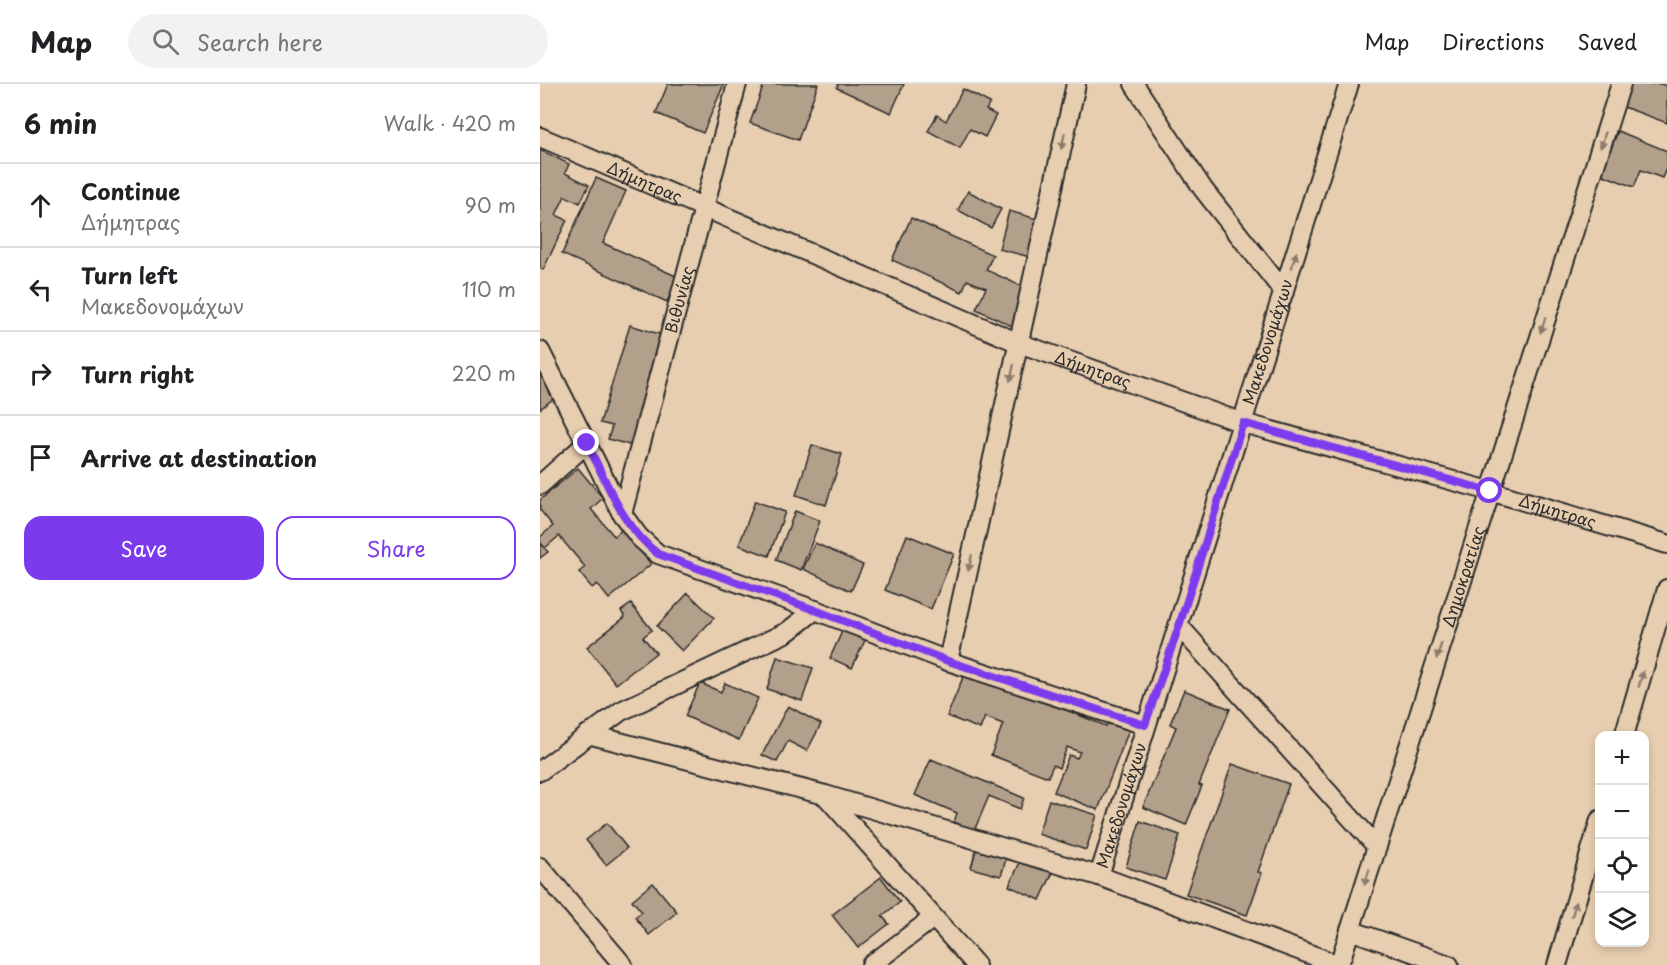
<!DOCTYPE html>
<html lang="en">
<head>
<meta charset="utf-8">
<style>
  :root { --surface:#fff; --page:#f2f2f2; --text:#202124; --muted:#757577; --line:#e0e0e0; --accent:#7c3aed }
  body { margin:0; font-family:"Playpen Sans",sans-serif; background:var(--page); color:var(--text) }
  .controls { position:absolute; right:18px; bottom:18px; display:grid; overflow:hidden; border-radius:12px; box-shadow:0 3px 9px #0003 }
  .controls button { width:54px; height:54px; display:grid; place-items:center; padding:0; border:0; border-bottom:2px solid var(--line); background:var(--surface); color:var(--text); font:30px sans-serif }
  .stop { position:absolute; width:18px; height:18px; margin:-14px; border:4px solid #7c3aed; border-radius:50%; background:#fff }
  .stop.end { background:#7c3aed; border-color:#fff; box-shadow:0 2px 6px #0008 }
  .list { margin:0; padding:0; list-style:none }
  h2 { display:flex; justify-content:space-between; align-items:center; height:78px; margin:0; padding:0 24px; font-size:26px }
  h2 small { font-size:20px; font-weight:400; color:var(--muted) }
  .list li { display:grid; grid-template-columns:39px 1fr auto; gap:18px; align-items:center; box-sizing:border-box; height:84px; padding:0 24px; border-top:2px solid var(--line) }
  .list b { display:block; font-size:22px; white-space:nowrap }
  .list p { margin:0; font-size:20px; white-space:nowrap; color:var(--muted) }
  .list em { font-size:20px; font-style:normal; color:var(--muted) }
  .actions { display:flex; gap:12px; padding:18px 24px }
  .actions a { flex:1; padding:14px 0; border:2px solid var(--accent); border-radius:18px; text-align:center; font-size:21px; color:var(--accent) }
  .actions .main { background:var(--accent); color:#fff }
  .icon { flex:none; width:33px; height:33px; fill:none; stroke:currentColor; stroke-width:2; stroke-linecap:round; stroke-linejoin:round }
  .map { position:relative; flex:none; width:1127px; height:881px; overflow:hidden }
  header { display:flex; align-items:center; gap:36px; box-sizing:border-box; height:84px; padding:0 30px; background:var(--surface); border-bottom:2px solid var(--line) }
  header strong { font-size:28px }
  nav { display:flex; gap:33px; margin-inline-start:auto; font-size:21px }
  .search { width:420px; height:54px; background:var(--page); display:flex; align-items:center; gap:15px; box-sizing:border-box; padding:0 21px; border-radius:33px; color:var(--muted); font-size:22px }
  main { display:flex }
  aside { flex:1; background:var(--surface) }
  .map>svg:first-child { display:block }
</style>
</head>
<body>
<header>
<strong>Map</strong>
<div class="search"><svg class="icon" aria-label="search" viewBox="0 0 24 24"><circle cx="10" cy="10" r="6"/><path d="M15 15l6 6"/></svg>Search here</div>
<nav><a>Map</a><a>Directions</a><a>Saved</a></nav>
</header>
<main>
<aside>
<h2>6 min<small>Walk · 420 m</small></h2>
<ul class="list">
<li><svg class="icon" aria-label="ahead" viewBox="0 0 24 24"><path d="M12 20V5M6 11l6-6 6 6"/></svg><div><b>Continue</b><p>Δήμητρας</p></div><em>90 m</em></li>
<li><svg class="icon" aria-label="left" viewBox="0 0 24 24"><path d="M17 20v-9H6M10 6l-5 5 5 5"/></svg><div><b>Turn left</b><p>Μακεδονομάχων</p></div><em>110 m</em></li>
<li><svg class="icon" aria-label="right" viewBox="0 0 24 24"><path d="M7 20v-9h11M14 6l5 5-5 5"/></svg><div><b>Turn right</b></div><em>220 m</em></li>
<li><svg class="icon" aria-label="arrive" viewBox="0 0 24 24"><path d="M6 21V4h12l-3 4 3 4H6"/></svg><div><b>Arrive at destination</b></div></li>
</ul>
<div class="actions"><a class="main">Save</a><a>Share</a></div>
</aside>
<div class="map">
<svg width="1127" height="881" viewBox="0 0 1127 881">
  <rect width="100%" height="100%" fill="#e8ceb0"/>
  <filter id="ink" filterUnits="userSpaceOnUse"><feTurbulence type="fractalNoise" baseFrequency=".0167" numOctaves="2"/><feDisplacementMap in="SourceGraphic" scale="12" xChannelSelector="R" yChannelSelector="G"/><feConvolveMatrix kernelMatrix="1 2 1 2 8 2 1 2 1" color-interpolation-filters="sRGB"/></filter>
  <g filter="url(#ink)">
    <g fill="#b3a08b" stroke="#2b2b2b" stroke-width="1.5">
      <path d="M128,0h56l-21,49 -47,-20z"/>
      <path d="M224,0h54l-20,56 -48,-17z"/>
      <path d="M298,0h66l-13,29 -54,-25z"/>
      <path d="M1089,0h32l6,2v37l-46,-17z"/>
      <path d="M423,5l27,14 -4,7 10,5 -11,22 -15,-8 -10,19 -32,-17 9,-16 9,6z"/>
      <path d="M1078,47l49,20v15l-5,12 -21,-8 -7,17 -33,-13z"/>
      <path d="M0,66l29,14 -4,9 24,12 -9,18 -15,-7 -9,19 11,5 -24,50 -3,-2z"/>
      <path d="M56,94l30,13 -23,52 75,34 -11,25 -105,-48z"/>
      <path d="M428,107l33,18 -10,19 -33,-18z"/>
      <path d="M469,127l35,10 -10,37 -35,-9z"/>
      <path d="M371,134l82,37 -7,15 42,19 -16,37 -36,-17 10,-21 -19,-8 -5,12 -70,-32z"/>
      <path d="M90,241l36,11 -33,110 -25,-7 4,-13 -12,-3z"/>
      <path d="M0,286l18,25 -18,14z"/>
      <path d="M272,361l30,9 -16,51 -30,-10z"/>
      <path d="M38,384l25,30 -12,11 23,27 8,-6 29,34 -42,35 -12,-15 -5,4 -13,-16 6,-5 -26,-31 -14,12 -5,-6v-5l13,-11 -13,-16v-10z"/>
      <path d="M215,417l30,11 -16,44 -30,-11z"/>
      <path d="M255,427l25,10 -19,49 -25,-10z"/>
      <path d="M367,451l47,19 -23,55 -46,-19z"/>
      <path d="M0,459l8,9 -8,6z"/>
      <path d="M275,459l48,22 -12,26 -48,-22z"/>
      <path d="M148,509l26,25 -32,33 -25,-25z"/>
      <path d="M91,520l21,26 -9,7 13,16 -40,31 -29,-37 38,-30 -4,-6z"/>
      <path d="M305,541l22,11 -15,32 -22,-10z"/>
      <path d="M237,573l36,11 -11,33 -35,-12z"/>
      <path d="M426,586l140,56 2,-5 21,9 -31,80 -44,-18 15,-37 8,3 3,-6 -13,-5 -8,21 -6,-3 -5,12 -57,-22 12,-31 -18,-7 -5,12 -33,-13z"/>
      <path d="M160,599l21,9 4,-9 33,15 -19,42 -54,-24z"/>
      <path d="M644,606l46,19 -31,76 3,1 -16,39 -43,-18 33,-80 -6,-3z"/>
      <path d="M248,622l33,18 -14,27 -19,-10 -11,21 -15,-7z"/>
      <path d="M391,675l93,39 -4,11 -31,-13 -15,35 -20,-9 3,-9 -42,-18z"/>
      <path d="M692,680l57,20 -31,88 4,1 -15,42 -61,-21z"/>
      <path d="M509,716l48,15 -11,35 -48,-16z"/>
      <path d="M600,737l40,14 -15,45 -39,-13z"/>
      <path d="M67,739l20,25 -21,17 -20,-25z"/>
      <path d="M438,759l30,9 -7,24 -30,-8z"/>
      <path d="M482,774l31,14 -13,28 -31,-14z"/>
      <path d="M341,793l19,25 -18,14 7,8 -31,24 -26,-33z"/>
      <path d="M113,799l24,29 -28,23 -14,-18 7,-5 -10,-12z"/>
    </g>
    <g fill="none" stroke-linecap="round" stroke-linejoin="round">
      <defs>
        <g id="street">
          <path d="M594,0l69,105 81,103"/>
          <path id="s1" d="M0,53l479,206 224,80 247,68 177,53"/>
          <path d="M0,267l82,163 17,23 19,17 157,56 133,51 197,64"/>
          <path d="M0,401l47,-42"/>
          <path id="s2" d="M82,430l115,-430"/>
          <path d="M639,542l198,221"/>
          <path d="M408,577l128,-577"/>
          <path d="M48,650l237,61 151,170"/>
          <path d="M1084,652l43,-147"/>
          <path d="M0,687l81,-60 166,-79 28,-22"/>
          <path d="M285,711l274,81 240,89"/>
          <path d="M0,783l83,98"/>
          <path id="s3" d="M559,792l250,-792"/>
          <path d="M810,846l99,35"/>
          <path d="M331,881l62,-47"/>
          <path id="s4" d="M799,881l282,-881"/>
          <path d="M1017,881l43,-145"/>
        </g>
      </defs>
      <use href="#street" stroke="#2b2b2b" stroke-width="22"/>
      <use href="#street" stroke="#e8ceb0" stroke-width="18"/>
    </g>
    <defs><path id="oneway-solid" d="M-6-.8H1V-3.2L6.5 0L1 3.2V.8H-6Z" transform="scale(1.5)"/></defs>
    <g fill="#8a7c6e">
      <use href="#oneway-solid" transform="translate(1063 56) rotate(108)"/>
      <use href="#oneway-solid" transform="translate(523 57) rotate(102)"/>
      <use href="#oneway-solid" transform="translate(754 176) rotate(-73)"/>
      <use href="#oneway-solid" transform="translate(1003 241) rotate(108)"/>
      <use href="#oneway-solid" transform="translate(472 289) rotate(103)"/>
      <use href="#oneway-solid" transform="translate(430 479) rotate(103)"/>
      <use href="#oneway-solid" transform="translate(899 567) rotate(108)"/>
      <use href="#oneway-solid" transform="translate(1101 595) rotate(-74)"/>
      <use href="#oneway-solid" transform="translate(827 793) rotate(108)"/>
      <use href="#oneway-solid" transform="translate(1034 825) rotate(-74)"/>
    </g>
  </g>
  <g fill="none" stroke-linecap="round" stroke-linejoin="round" filter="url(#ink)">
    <path stroke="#7c3aed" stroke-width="8" d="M47,359c20,40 35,83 71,111l157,56 133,51 197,64 34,-99 64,-203 247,68"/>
  </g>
  <g text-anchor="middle" stroke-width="4.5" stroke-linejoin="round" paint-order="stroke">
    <g font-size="16" fill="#2b2b2b" stroke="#e8ceb0">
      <text dy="6" stroke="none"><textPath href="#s1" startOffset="114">Δήμητρας</textPath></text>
      <text dy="6" stroke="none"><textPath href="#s2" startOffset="222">Βιθυνίας</textPath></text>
      <text dy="6" stroke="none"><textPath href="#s3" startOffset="560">Μακεδονομάχων</textPath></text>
      <text dy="6" stroke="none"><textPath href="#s1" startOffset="600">Δήμητρας</textPath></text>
      <text dy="6" stroke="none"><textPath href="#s1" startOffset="1086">Δήμητρας</textPath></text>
      <text dy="6" stroke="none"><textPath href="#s4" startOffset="408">Δημοκρατίας</textPath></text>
      <text dy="6" stroke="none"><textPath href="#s3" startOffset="74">Μακεδονομάχων</textPath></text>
    </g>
  </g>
</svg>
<div class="controls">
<button>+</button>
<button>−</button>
<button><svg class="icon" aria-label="locate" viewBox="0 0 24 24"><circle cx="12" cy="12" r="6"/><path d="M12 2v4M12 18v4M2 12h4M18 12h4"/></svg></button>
<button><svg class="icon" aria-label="layers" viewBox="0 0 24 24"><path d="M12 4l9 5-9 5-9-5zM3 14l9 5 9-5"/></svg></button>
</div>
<div class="stop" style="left:950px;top:407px"></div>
<div class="stop end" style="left:47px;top:359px"></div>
</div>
</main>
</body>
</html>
